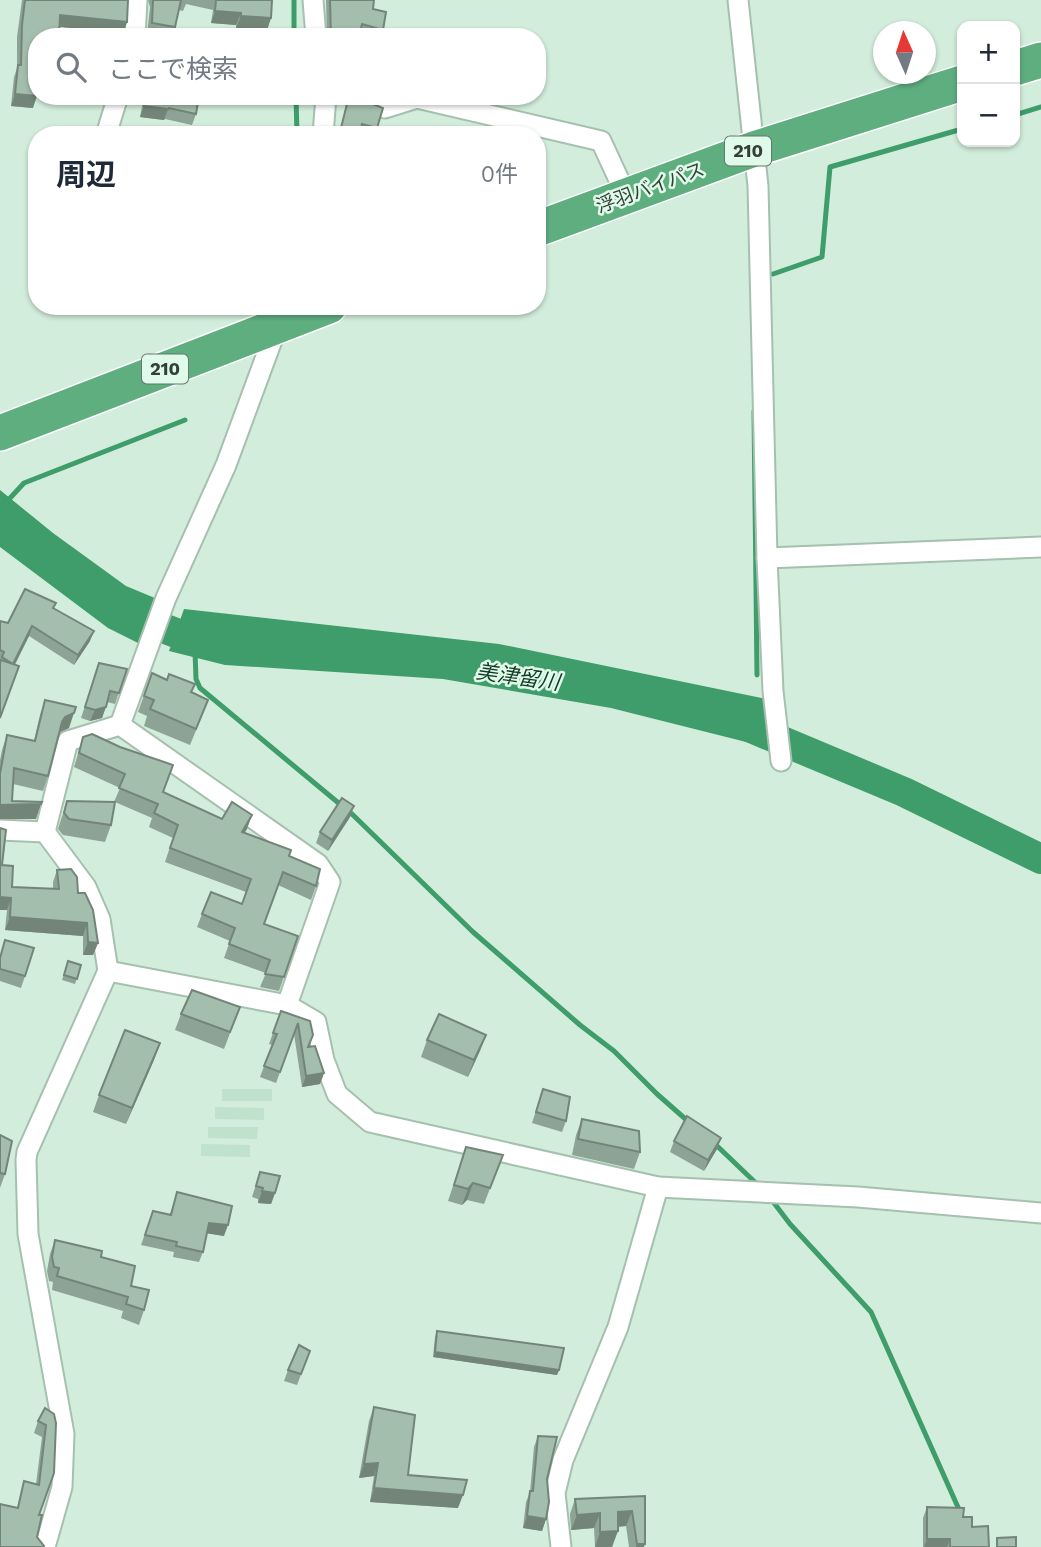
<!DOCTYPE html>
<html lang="ja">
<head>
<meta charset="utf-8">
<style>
  :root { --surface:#fff; --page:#f2f2f3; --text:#1f2937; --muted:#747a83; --line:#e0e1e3 }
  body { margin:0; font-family:"Work Sans","Noto Sans JP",sans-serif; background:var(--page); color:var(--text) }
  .controls { position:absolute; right:21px; top:21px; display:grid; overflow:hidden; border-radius:14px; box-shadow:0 2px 5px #0004 }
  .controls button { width:63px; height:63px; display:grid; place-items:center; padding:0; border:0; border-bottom:2px solid var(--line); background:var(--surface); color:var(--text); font:35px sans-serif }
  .compass { position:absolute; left:873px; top:21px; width:63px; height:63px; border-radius:50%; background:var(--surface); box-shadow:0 2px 5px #0004; rotate:357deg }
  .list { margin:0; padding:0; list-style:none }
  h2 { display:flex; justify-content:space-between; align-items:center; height:91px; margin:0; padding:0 28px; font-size:30px }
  h2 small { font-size:23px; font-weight:400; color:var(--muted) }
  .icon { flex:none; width:38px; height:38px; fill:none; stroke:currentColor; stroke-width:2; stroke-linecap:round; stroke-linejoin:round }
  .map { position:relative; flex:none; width:1041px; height:1547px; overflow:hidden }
  .search { position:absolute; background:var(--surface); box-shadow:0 2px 5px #0004; left:28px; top:28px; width:518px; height:77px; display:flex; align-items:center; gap:18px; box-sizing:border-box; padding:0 24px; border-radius:28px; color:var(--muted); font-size:26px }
  .panel { position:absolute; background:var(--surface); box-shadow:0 2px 5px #0004; left:28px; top:126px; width:518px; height:189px; border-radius:28px }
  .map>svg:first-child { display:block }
</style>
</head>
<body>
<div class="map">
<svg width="1041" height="1547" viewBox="0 0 1041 1547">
  <rect width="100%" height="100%" fill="#d2eddb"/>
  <g fill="#c0e2cc">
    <rect x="222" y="1089" width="50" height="12"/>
    <path d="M215,1107l49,1v12l-49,-1z"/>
    <path d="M208,1127h50l-1,12 -49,-1z"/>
    <path d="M201,1144l49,1v12l-49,-1z"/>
  </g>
  <g fill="#3e9d6b">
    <path d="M0,490l53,43 73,53 36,15 -16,46 -38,-19 -108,-81z"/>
    <path d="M184,609l315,35 268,55 7,50 -163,-41 -168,-29 -218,-14 -56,-14z"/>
  </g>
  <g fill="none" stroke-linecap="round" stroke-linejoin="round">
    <g stroke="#3e9d6b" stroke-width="5">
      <path d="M294,0v37"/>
      <path d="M296,96l1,39"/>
      <path d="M1015,115l26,-8"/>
      <path d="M773,274l49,-17 8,-90 132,-38"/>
      <path d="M754,411l3,264"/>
      <path d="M0,509l24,-26 161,-63"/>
      <path d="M195,651l1,28 4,9 153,127 120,117 107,93 34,26 43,43 33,29"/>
      <path d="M714,1143l46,44"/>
      <path d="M771,1199l19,25 81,88 90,202"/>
    </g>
    <g stroke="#3e9d6b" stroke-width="30">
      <path d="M127,614l67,26 19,2"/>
      <path d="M751,728l153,64 137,67"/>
    </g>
    <defs>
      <g id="street">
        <path d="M313,0l3,37"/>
        <path d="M738,0l20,186 9,372 6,133 8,70"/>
        <path d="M135,37l2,-37"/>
        <path d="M352,96l33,12 32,-10 184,43 25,54"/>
        <path d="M106,135l12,-39"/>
        <path d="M323,135l3,-39"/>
        <path d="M767,558l274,-11"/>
        <path d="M120,725l46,-127 60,-133 52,-141"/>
        <path d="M120,725l198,139 12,18 -43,123"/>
        <path d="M0,830l45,2"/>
        <path d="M45,832l41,55 14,32 8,52 -81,181 -1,8 2,74 36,200 -2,53 -17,60"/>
        <path d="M45,832l23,-91 52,-16"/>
        <path d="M108,971l179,34 29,17 8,38 13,34 33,28 288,65 200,10 183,16"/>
        <path d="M561,1547l-6,-54 8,-33 55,-133 40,-140"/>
      </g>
      <g id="highway">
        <path d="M1015,68l26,-8"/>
        <path d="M537,229l217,-80 208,-66"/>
        <path d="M0,433l329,-127"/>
      </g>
    </defs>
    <use href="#street" stroke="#a6c0af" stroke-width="23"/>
    <use href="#highway" stroke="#fff" stroke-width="38"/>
    <use href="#street" stroke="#fff" stroke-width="19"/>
    <use href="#highway" stroke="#5eae80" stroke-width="35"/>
  </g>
  <g fill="#8da395">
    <path d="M22,0h106l-1,22 -4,12 -63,-7 -23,10 -4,71 -22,-2 3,-29 3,-9v-31z"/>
    <path d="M148,0h124l-1,18 -4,12 -31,-2v-3l-25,-2 2,-13 -27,-6 -3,7 -4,-1 -4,17 -3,10h-14l-11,-2 3,-28z"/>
    <path d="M326,0h48l-1,9 10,21 -2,7h-15l-7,-2v2h-32z"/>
    <path d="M144,96h55l-3,18 -4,11 -27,-6 -1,1 -24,-3z"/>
    <path d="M349,96l28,32 -2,7h-37z"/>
    <path d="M54,609l36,32 -16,24 -45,-29 -14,29 -15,53v-97l8,2z"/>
    <path d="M99,663l28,6 -12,35 -8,-2 -5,16 -12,3 -9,-3z"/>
    <path d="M152,673l40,20 10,23 -12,29 -46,-19 3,-10 -9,-4z"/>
    <path d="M45,700l24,28 -9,4 -12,44 -5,15 -30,-7 -1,17 24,18h-36v-59l2,-10 5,-15 27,6 6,-26z"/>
    <path d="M83,737l80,55 59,27 30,-4 -8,18 45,23 27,30 -5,14 -33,-15 -14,39 34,12 -19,55 -19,-4 6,-14 -42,-15 6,-17 -33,-14 5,-13 40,-10 4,-12 -81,-30 8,-24 -24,-11 3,-9 -37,-16 -4,23 -6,17 -42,-7 -5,-6 9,-28 47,1 6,-14 -46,-21z"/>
    <path d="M350,817l-22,34 -12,-8 4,-11z"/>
    <path d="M2,865l10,22 41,2v-7l4,-12 21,23 20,50 -5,12h-10v-19l-78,-6 2,-20z"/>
    <path d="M5,940l20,36 -4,12 -21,-7v-25z"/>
    <path d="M68,961l13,4 -6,19 -13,-4z"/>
    <path d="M240,1007l-16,42 -49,-19 6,-16z"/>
    <path d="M281,1011l29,10 -2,26 16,26 -4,11 -18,3 -8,-53 -18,49 -16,-6 12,-32 -3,-1z"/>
    <path d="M486,1035l-18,42 -47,-20 6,-17z"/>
    <path d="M160,1043l-34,81 -33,-12 6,-17z"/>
    <path d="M543,1089l23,32 -4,11 -30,-9z"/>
    <path d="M582,1119l58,33 -6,17 -62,-14 4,-20z"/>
    <path d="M0,1135l5,39 -5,14z"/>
    <path d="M721,1138l-4,11 -13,22 -34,-19 4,-11z"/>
    <path d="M466,1147l37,8 -19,49 -17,-4 -5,5 -14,-4z"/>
    <path d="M260,1172l15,21 -4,11 -13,-1v-4l-6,-2z"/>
    <path d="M177,1192l47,44 -17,-3 -4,19 -4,10 -26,-5 1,-5 -33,-7 12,-34 17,3z"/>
    <path d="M55,1240l46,17 30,29 13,24 -5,15 -18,-7 2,-7 -71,-21 1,-8 -4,-1 -2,-10 3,-17z"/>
    <path d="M437,1331l122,39 -2,5 -124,-18 2,-20z"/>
    <path d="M310,1351l-13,34 -13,-4 4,-11z"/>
    <path d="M374,1407l34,68 50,33 -88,-6 4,-26 -15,2 10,-57z"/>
    <path d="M54,1414l-15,101 -22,-7 7,-27 12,3 6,-47 -8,-4 4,-12z"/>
    <path d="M538,1436l9,43 -1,40 -4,12 -19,-3 3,-26 4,-10 4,-45z"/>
    <path d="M645,1496l-1,51h-15l-3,-21 -8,1 -6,20h-17l-1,-19 -23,2 -1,-16 5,-15z"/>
    <path d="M927,1507l36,10 26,30h-66v-29z"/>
  </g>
  <g fill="#738579">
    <path d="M215,11l26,2 -5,12 -25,-2z"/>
    <path d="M60,15l67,7 -4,12 -68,-8z"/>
    <path d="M241,16l30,2 -4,12 -31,-2z"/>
    <path d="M15,94l22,2 -4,12 -22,-2z"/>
    <path d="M144,106l24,3 -4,11 -24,-3z"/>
    <path d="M32,626l-3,10 -20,39 4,-11z"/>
    <path d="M94,631l-4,10 -16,24 4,-10z"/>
    <path d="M106,707l-4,11 -12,3 5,-11z"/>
    <path d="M74,713l-5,15 -9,4 2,-10 3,-5z"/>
    <path d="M0,804h41l-5,15h-36z"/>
    <path d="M354,806l-4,11 -22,34 4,-11z"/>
    <path d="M252,815l-5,14 -10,17 5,-14z"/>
    <path d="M0,897l11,1 -4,12h-7z"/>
    <path d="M10,917l77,6 -4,13 -78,-6z"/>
    <path d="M88,942l10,1 -5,12h-10z"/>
    <path d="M486,1035l-6,16 -12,26 6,-17z"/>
    <path d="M160,1043l-6,17 -28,64 6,-16z"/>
    <path d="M324,1073l-4,11 -18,3 4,-11z"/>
    <path d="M721,1138l-4,11 -13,22 4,-11z"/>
    <path d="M473,1183l-6,17 -5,5 6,-16z"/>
    <path d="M262,1191l13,2 -4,11 -13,-1z"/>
    <path d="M209,1223l19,2 -4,11 -19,-3z"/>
    <path d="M435,1352l124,18 -2,5 -124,-18z"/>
    <path d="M378,1463l-4,13 -15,2 5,-14z"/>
    <path d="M374,1488l89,7 -5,13 -88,-6z"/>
    <path d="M632,1511l-6,15 -14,1 6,-15z"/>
    <path d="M600,1513l-6,15 -23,2 6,-15z"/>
    <path d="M527,1516l19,3 -4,12 -19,-3z"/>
    <path d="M618,1531l-6,16h-17l5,-15z"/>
    <path d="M927,1539h23l-3,8h-23z"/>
    <path d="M637,1544h8l-1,3h-8z"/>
  </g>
  <g fill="#a4bead" stroke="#738579" stroke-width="2">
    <path d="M25,0h103l-1,22 -67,-7 -1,22h-22v59l-22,-2 3,-29h3l1,-40z"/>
    <path d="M153,0h28l-6,27 -23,-4z"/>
    <path d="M216,0h56l-1,18 -30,-2v-3l-26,-2z"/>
    <path d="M330,0h44l-1,9 13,3 -3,18 -21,-6 -3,13h-28z"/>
    <path d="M146,96h53l-3,18 -27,-6 -1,1 -24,-3z"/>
    <path d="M349,96h4l30,12 -6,20 -15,-4 -2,10 -19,-6z"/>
    <path d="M25,589l31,14 -3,5 41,23 -16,24 -46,-29 -19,38 -11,-7 2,-5 -4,-2v-29l8,2z"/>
    <path d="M1,660l18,6 -19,52v-55z"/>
    <path d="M99,663l28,6 -8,24 -9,-2 -4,16 -11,3 -10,-3z"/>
    <path d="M152,673l15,7 2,-6 26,10 -4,8 17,8 -12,29 -46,-20 4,-9 -10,-4z"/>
    <path d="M45,700l31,7 -2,6 -9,4 -3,5 -14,54 -34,-8 -2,33 30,1 -1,2 -41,1v-31l7,-39 28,6z"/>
    <path d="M92,734l28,13 53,18 -10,27 59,27 10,-17 20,13 -10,17 49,18 -2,6 31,13 -4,17 -33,-14 -19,52 34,12 -14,41 -19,-3 5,-14 -41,-16 6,-16 -33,-14 9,-22 31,12 9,-25 -81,-31 8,-23 -24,-12 4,-9 -39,-16 6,-14 -46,-21 4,-16z"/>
    <path d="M342,798l12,8 -22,34 -12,-8z"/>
    <path d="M67,801l48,1 -4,23 -42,-6 -5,-6z"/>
    <path d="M0,828l6,2 -4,35 11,1 -1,21 47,2 -2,-19 14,-1 6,8 1,16h7l8,17 5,33 -10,-1 -1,-19 -77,-6 1,-19 -11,-1z"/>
    <path d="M5,940l29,8 -9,28 -25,-7v-11z"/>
    <path d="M68,961l13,4 -4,14 -13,-4z"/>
    <path d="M192,990l48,17 -10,25 -49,-18z"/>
    <path d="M281,1011l29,10 3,14 -5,12 7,-1 9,27 -18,3 -8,-53 -18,49 -16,-6 13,-32 -4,-1z"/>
    <path d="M439,1014l47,21 -12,25 -47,-20z"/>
    <path d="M125,1030l35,13 -28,65 -33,-13z"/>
    <path d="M543,1089l27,8 -4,24 -30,-9z"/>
    <path d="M687,1116l34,22 -13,22 -34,-19z"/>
    <path d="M582,1119l57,12 1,21 -62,-13z"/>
    <path d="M0,1135l12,6 -7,33 -5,-1z"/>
    <path d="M466,1147l37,8 -13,33 -17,-5 -5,6 -14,-4z"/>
    <path d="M260,1172l20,4 -5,17 -13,-2 1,-3 -7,-2z"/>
    <path d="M177,1192l55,14 -4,19 -19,-2 -6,29 -27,-6 1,-4 -32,-7 8,-24 18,4z"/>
    <path d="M55,1240l47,11 -1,6 34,9 -4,20 18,4 -5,20 -18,-6 2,-7 -71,-21 2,-8 -5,-1 -2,-10z"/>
    <path d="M437,1331l127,17 -5,22 -124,-18z"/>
    <path d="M299,1345l11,6 -9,23 -13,-4z"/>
    <path d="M374,1407l41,8 -7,60 59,5 -4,15 -89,-7 4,-25 -14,1z"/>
    <path d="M45,1408l9,6 2,9 -2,50 -15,42h3l-5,22 7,9 -1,1h-43v-43l18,4 6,-27 15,4 7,-60 -8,-4z"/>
    <path d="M538,1436l19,1 -10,42 2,23 -3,17 -19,-3 3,-25h3z"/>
    <path d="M645,1496v48h-8l-5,-33 -14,1v19l-18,1v-19l-23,2 -2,-16z"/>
    <path d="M927,1507l37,1 -1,9h9v10l16,-1 1,21h-39v-8h-23z"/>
    <path d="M1016,1537v10h-19v-9z"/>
  </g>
  <g text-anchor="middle" stroke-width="5" stroke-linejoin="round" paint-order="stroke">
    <g fill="#dffae9" stroke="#67776d" stroke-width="2">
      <rect x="725" y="136.5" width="46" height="29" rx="5"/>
      <rect x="142" y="354.5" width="46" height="29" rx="5"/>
    </g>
    <g font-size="18" font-weight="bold" fill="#343f38">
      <text x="748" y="157">210</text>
      <text x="165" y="375">210</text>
    </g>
    <g font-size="19" fill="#343f38" stroke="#dffae9">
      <text transform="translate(650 187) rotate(-20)" y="7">浮羽バイパス</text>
    </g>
    <g font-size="21" font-style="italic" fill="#123a25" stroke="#dffae9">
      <text transform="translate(518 677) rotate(8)" y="7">美津留川</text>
    </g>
  </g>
</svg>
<div class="controls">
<button>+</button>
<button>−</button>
</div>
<svg class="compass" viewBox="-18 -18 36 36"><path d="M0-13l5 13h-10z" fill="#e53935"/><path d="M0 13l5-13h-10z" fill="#747a83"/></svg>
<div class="search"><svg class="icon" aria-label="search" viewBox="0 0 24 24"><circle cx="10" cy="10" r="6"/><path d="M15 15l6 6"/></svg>ここで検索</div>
<section class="panel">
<h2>周辺<small>0件</small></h2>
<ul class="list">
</ul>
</section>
</div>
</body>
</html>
